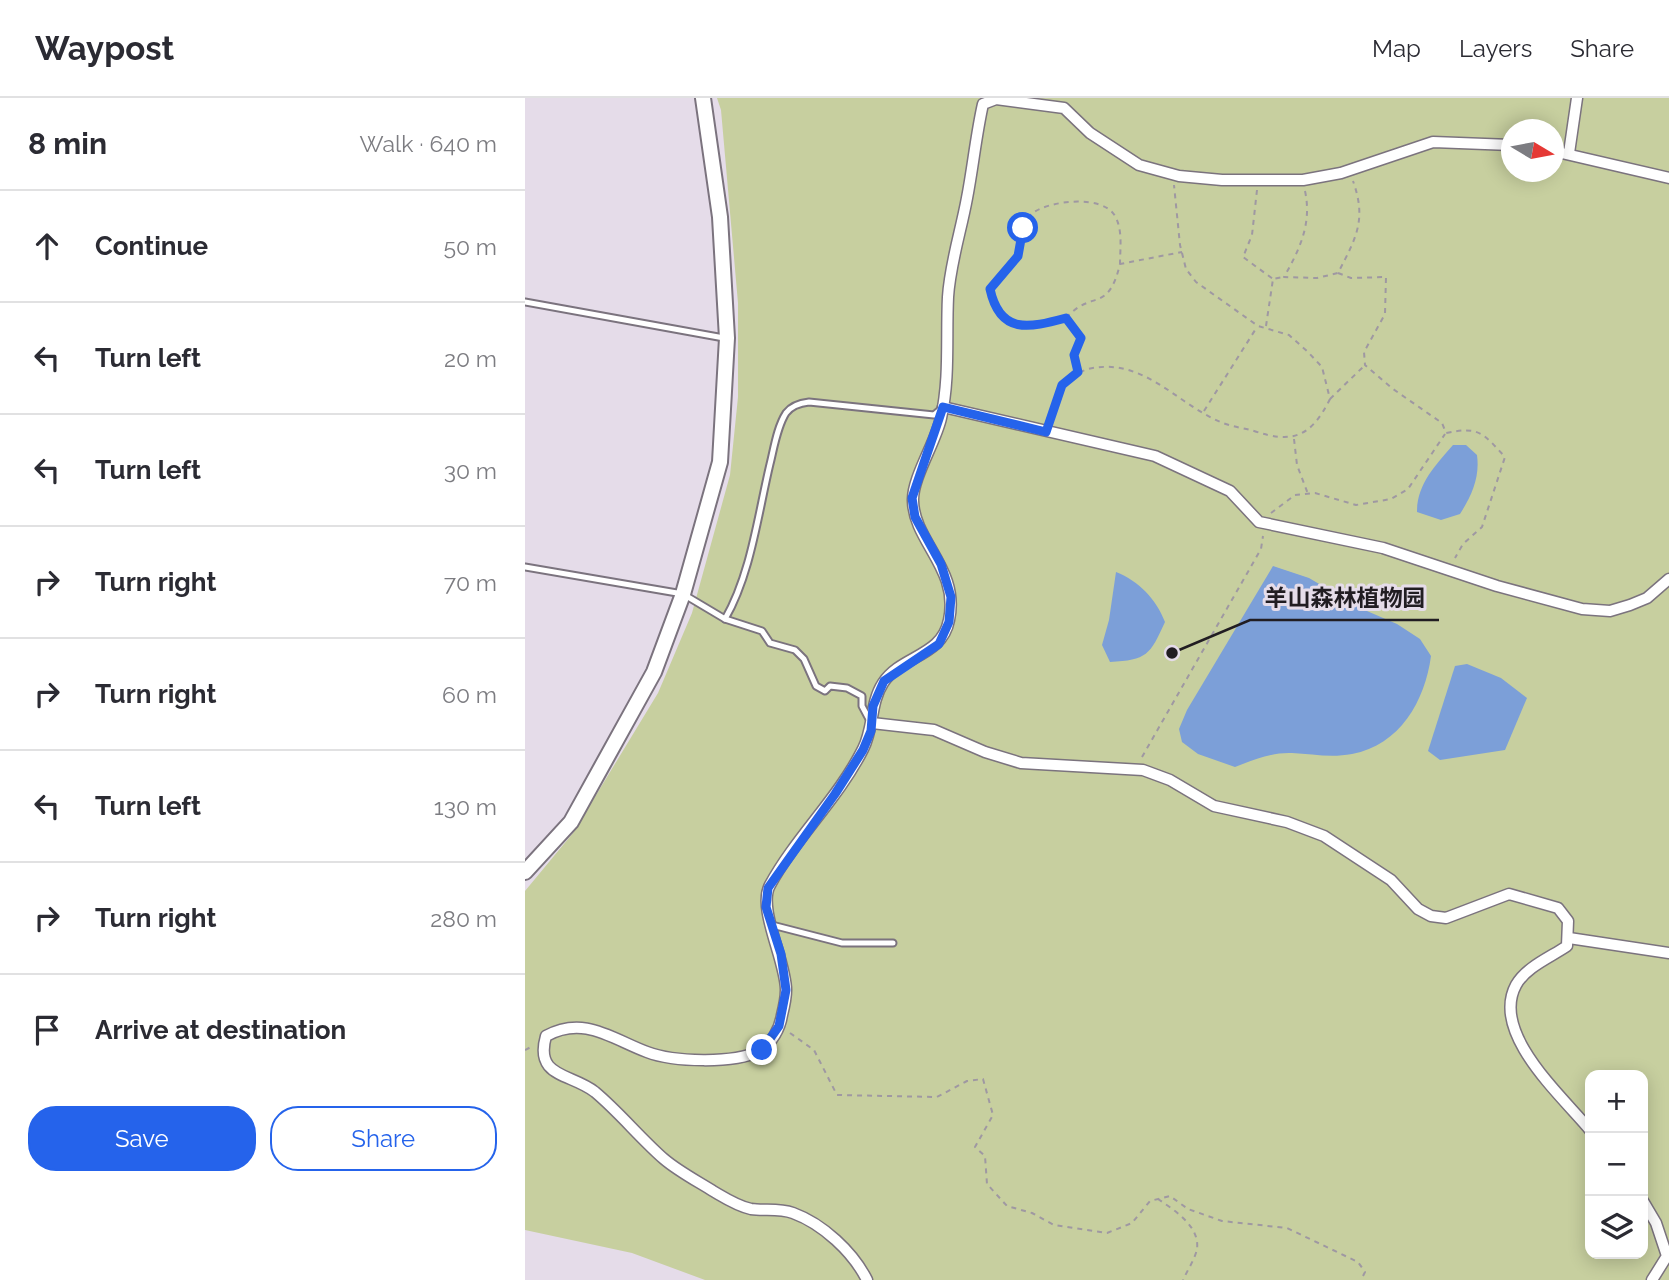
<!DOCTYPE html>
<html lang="en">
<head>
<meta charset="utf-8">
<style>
  :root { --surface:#fff; --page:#f2f2f3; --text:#2b2b33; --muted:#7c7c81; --line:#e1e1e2; --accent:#2563eb }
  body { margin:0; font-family:Raleway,"Noto Sans SC",sans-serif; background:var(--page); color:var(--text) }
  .controls { position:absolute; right:21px; bottom:21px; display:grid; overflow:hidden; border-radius:14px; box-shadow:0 4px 18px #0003 }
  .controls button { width:63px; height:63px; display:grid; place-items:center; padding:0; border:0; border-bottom:2px solid var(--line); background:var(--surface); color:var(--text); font:35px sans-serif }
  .compass { position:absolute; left:976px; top:21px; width:63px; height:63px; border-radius:50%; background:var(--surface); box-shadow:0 4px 18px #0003; rotate:100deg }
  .stop { position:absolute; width:21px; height:21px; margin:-16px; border:5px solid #2563eb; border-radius:50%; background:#fff }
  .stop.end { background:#2563eb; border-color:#fff; box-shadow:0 2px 7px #0008 }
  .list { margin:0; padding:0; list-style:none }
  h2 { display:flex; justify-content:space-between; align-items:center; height:91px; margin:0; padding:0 28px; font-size:30px }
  h2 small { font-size:23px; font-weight:400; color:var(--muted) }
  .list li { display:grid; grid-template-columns:46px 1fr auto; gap:21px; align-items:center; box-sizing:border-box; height:112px; padding:0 28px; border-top:2px solid var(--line) }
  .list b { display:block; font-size:26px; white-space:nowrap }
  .list em { font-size:23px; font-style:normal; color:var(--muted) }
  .actions { display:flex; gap:14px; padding:21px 28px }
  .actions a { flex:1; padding:16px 0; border:2px solid var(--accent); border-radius:28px; text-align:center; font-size:24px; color:var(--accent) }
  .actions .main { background:var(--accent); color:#fff }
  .icon { flex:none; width:38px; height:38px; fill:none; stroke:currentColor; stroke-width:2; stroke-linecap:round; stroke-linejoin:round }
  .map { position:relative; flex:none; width:1144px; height:1182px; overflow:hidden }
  header { display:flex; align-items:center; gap:42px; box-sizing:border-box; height:98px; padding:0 35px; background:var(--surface); border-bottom:2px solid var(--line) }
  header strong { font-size:33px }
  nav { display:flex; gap:38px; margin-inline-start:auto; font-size:24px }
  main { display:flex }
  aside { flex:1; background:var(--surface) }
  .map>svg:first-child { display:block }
</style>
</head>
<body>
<header>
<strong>Waypost</strong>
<nav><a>Map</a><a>Layers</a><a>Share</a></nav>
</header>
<main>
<aside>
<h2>8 min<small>Walk · 640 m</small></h2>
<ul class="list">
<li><svg class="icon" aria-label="ahead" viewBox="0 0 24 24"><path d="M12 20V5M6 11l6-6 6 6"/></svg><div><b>Continue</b></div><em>50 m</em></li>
<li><svg class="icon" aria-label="left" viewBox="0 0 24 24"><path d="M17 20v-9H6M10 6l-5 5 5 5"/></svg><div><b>Turn left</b></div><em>20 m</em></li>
<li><svg class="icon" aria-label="left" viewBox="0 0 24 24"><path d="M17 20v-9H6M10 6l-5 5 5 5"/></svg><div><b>Turn left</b></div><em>30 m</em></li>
<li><svg class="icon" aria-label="right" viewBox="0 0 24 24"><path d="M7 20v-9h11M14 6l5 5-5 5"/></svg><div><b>Turn right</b></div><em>70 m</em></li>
<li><svg class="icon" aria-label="right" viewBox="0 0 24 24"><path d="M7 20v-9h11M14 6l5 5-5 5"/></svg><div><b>Turn right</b></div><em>60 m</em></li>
<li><svg class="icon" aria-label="left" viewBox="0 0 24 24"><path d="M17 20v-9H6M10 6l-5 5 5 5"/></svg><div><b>Turn left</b></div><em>130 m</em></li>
<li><svg class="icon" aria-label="right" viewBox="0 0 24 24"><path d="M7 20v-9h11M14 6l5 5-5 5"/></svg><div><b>Turn right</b></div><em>280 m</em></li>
<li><svg class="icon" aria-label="arrive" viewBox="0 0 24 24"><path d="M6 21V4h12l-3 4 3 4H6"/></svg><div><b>Arrive at destination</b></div></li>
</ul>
<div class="actions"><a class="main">Save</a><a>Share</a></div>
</aside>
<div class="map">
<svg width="1144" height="1182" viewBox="0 0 1144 1182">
  <rect width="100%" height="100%" fill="#e5dce9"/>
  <path fill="#c7cf9f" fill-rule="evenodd" d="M192,0h952v1182h-964l-73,-27 -107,-23v-339l48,-58 85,-140 34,-80 38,-138 8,-78v-94l-17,-193zM986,32h42v42h-42zM1065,977h53v179h-53z"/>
  <g fill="#7c9fd8">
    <path d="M928,347h13l11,10c3,22 -5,40 -17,59l-19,6 -24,-8c0,-28 18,-46 36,-67z"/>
    <path d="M748,468l36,12 51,30 37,16 23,15 11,17c-6,45 -31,89 -79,98 -21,4 -40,0 -60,-1 -20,-1 -39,7 -57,14l-37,-13 -16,-12 -3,-13 8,-19z"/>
    <path d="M591,474c23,9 40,27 49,50 -15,33 -18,38 -55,40l-8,-17 7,-25z"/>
    <path d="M942,566l34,14 26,20 -22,52 -65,10 -12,-9 27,-85z"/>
  </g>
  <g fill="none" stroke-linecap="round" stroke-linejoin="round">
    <defs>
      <g id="lane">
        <path d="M0,204l199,36"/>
        <path d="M0,469l158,27 42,25 37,12 8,12 25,7 9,9 12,27 9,5 5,-5 17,2 15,8v10l8,15"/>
        <path d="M200,521c26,-45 33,-105 45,-155 4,-16 7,-37 16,-51 6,-8 14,-10 23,-11l125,13 6,-5"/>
        <path d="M247,827l70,18h51"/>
      </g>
      <g id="street">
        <path d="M1028,53l116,27"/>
        <path d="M1044,55l8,-55"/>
        <path d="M418,309l212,49 75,35 29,31 124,26 114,38 85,23 28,2 20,-6 17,-7 22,-19"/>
        <path d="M347,625l62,7 51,22 36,11 122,7 27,10 44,26 73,16 37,14 67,44 27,29 13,7 15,2 63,-24 49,14 10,13 -1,25c-16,11 -41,21 -51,39 -26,48 46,111 74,145"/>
        <path d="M1044,840l100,15"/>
        <path d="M1118,1103l13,22 11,33 -15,24"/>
        <path d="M342,1182c-14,-28 -44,-56 -74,-67 -14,-5 -28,-2 -42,-4 -14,-3 -26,-11 -38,-18 -16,-10 -35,-20 -49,-32 -24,-21 -45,-47 -69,-67 -24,-19 -61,-14 -49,-56 38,-21 66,3 101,16 26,10 87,12 112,-1 13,-7 21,-23 23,-36 2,-8 4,-17 4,-25 0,-29 -29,-82 -16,-105 26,-48 68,-86 93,-136 11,-21 7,-46 20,-66 18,-28 59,-26 66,-63 11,-51 -35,-78 -36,-119 -1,-23 23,-59 28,-83 9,-40 5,-80 7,-121 2,-33 13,-66 19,-99 6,-31 9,-63 16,-94l13,-5 68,9 26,25 49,32 40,11 43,4h81l38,-7 92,-31 78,3"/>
      </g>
      <path id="secondary" d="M0,774l46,-50 83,-150 29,-78 37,-132 7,-124 -7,-121 -17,-119"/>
    </defs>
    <use href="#lane" stroke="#7b737e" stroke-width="9"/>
    <use href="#street" stroke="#7b737e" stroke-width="13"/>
    <use href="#secondary" stroke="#7b737e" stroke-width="18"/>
    <g stroke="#9f98a2" stroke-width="2" stroke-dasharray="5 5" stroke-linecap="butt">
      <path d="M732,92l-5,45 -9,22 30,22"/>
      <path d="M780,93c7,32 -5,58 -21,86l33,1 21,-5c18,-35 29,-53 15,-92"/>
      <path d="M813,175l13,5 35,-1 -1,37 -21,38 1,13 28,24 49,34 4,10c33,-7 37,0 59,24l-23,70 -19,17 -8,14"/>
      <path d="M541,220c-37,10 -66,17 -76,-29 8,-10 22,-22 28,-33 6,-13 1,-30 12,-41 17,-15 73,-21 85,1 8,14 5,33 5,48"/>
      <path d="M741,228l7,-47 10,-2"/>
      <path d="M553,273l-4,-16 7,-17 -15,-20c26,-29 42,-4 54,-54l62,-12"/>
      <path d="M805,301l34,-33"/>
      <path d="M679,313l53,-84"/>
      <path d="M524,323c4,-11 7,-26 13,-35 6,-9 17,-14 26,-17 56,-13 89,36 135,54 10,4 21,5 31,8 39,13 57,6 76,-32l-8,-32 -14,-15 -19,-17 -31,-9 -62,-44 -10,-13 -6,-24 -6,-60"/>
      <path d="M769,341l3,26 11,29"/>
      <path d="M746,415l24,-18 20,-2 41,12 35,-6 17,-10 37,-55"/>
      <path d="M617,659l119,-208 2,-13"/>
      <path d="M265,935l24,17 23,45 100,2 30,-16 16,-2 10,36 -18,32 10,9 2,28 20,22 25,7 22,12 53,8 25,-10 18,-22 20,-5 18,13 34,12 65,7 71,34 7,10 -4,8"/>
      <path d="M0,952l6,-3"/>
      <path d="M633,1101c16,11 42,27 39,50 -2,10 -10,22 -14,31"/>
    </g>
    <use href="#lane" stroke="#fff" stroke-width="5"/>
    <use href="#street" stroke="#fff" stroke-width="10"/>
    <use href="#secondary" stroke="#fff" stroke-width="14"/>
  </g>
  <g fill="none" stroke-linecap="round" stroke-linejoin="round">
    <path stroke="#2563eb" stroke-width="9" d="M237,952l17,-24 7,-36 -5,-36 -15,-47 2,-19 67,-94 28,-44 8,-19 2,-25 11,-25 55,-37 10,-22 2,-25 -10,-33 -26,-47 -3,-19 31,-91 103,25 16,-47 16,-13 -4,-17 7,-17 -15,-20c-37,10 -66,17 -76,-29l28,-33 5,-28"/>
  </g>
  <path fill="none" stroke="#211d22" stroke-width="2.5" d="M647 555L725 522H914"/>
  <circle fill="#211d22" stroke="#e5dce9" stroke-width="2.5" cx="647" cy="555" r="7"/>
  <g font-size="23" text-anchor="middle" font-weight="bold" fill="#211d22" stroke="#e5dce9" stroke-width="6" stroke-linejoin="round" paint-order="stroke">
    <text x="820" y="508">羊山森林植物园</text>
  </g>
</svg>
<div class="controls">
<button>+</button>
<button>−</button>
<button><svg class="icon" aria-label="layers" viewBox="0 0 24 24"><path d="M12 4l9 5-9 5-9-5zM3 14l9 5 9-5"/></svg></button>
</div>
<svg class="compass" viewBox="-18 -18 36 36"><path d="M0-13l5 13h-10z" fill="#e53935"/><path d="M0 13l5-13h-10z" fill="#7c7c81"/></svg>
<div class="stop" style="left:498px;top:130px"></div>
<div class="stop end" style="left:237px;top:952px"></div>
</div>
</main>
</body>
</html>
